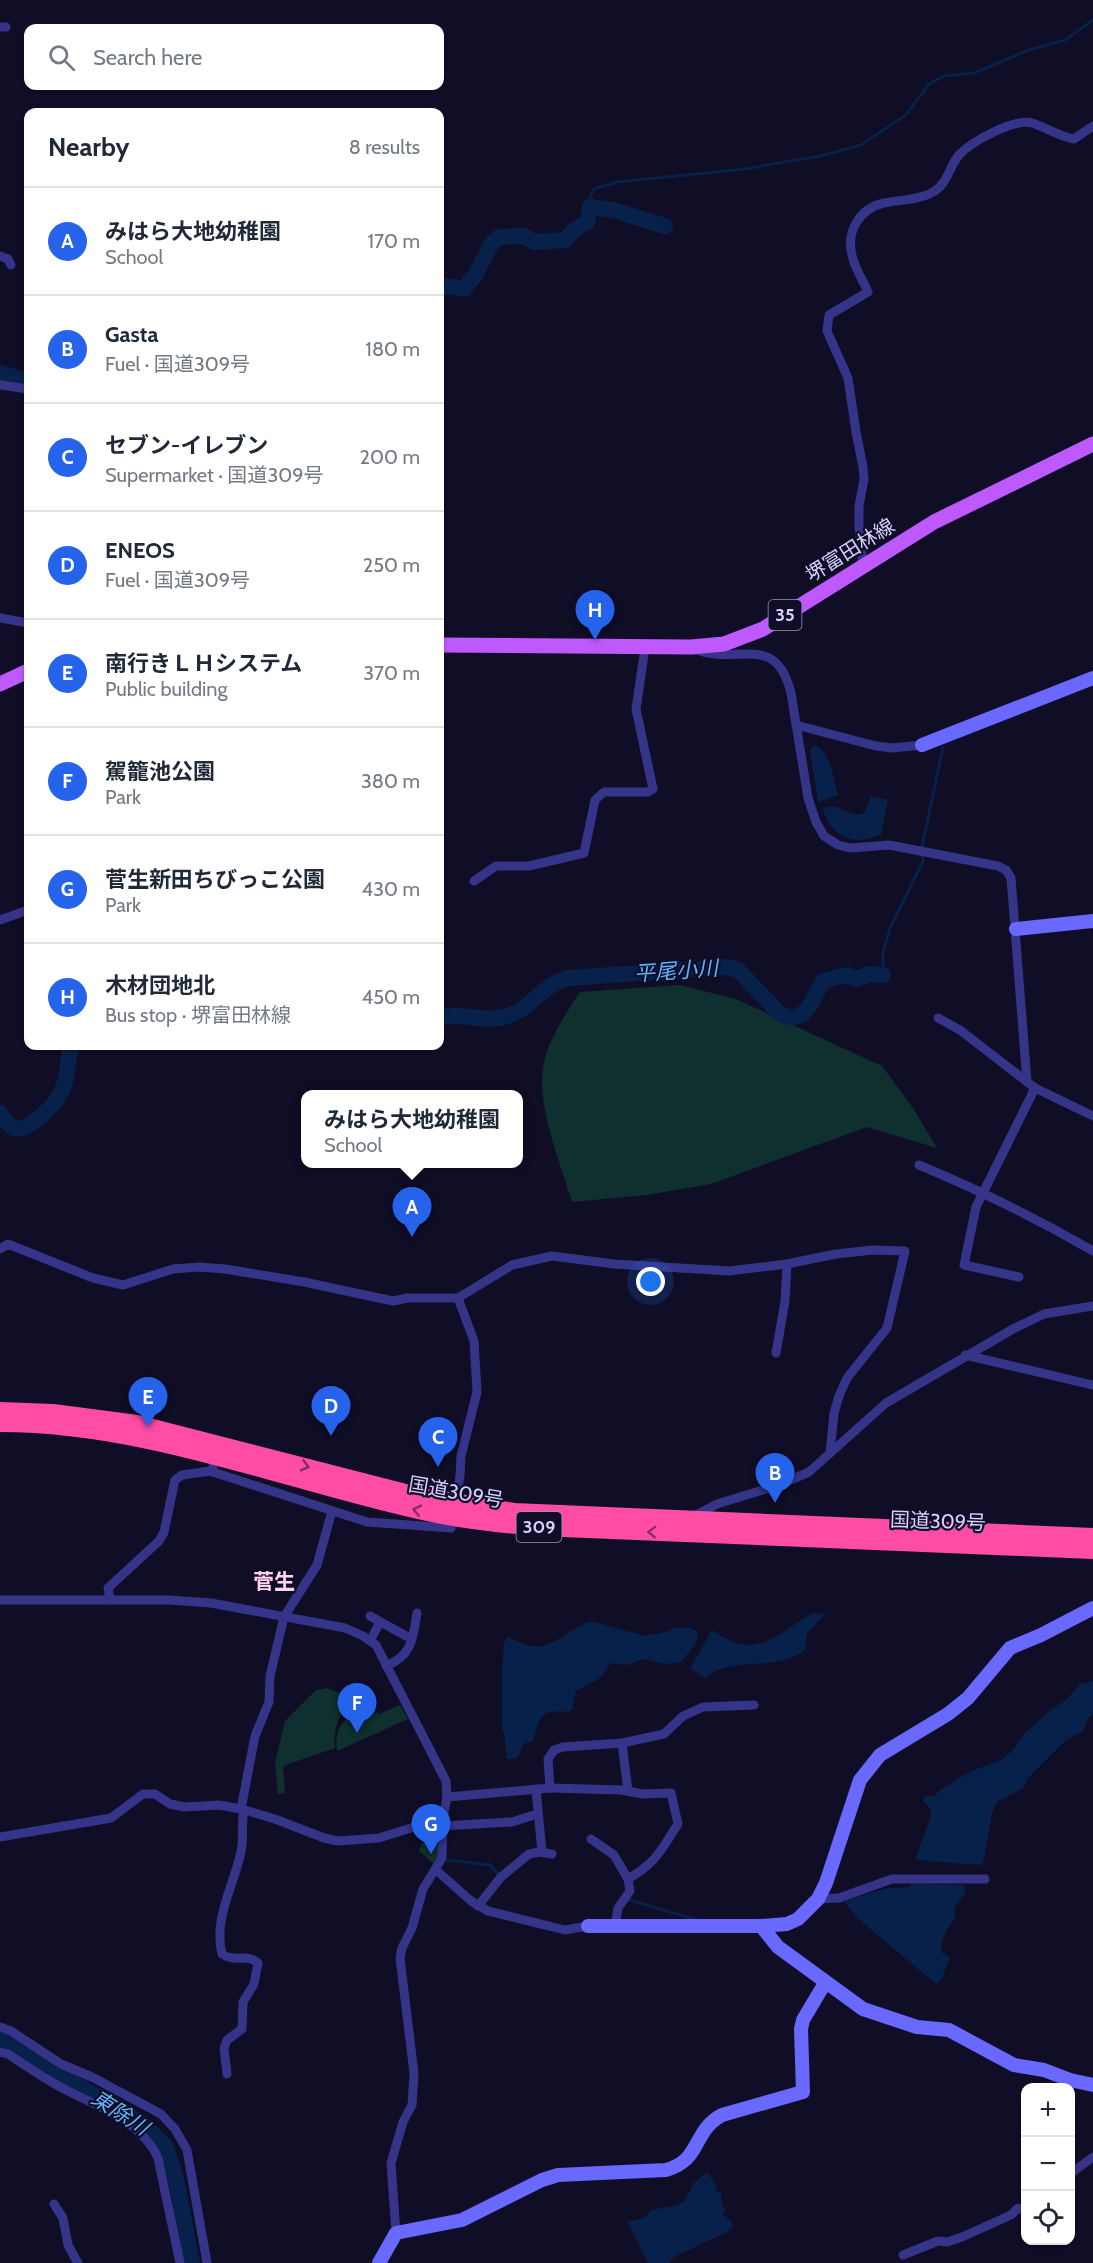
<!DOCTYPE html>
<html lang="en">
<head>
<meta charset="utf-8">
<style>
  :root { --surface:#fff; --page:#f6f6f7; --text:#1f2937; --muted:#747a83; --line:#e0e1e3; --accent:#2563eb }
  body { margin:0; font-family:Cabin,"Noto Sans JP",sans-serif; background:var(--page); color:var(--text) }
  .controls { position:absolute; right:18px; bottom:18px; display:grid; overflow:hidden; border-radius:12px; box-shadow:0 2px 4px #0004 }
  .controls button { width:54px; height:54px; display:grid; place-items:center; padding:0; border:0; border-bottom:2px solid var(--line); background:var(--surface); color:var(--text); font:30px sans-serif }
  .you { position:absolute; left:651px; top:1282px; width:21px; height:21px; margin:-15px; border:4px solid #fff; border-radius:50%; background:#1a73e8; box-shadow:0 0 0 9px #1a73e833 }
  .badge { display:grid; place-items:center; width:39px; height:39px; border-radius:50%; background:var(--accent); color:#fff; font-size:20px; font-weight:700 }
  .pin { position:absolute; translate:-50% -50px; filter:drop-shadow(0 2px 3px #0008) }
  .pin::after { content:''; position:absolute; top:32px; width:21px; height:18px; background:inherit; clip-path:polygon(0 0,100% 0,50% 100%) }
  .popup { position:absolute; left:301px; top:1090px; width:222px; height:78px; box-sizing:border-box; display:grid; place-content:center; border-radius:12px; background:var(--surface); filter:drop-shadow(0 2px 4px #0005); font-size:20px; white-space:nowrap; color:var(--muted) }
  .popup b { font-size:22px; color:var(--text) }
  .popup::after { content:''; position:absolute; left:50%; top:100%; margin-left:-12px; border:12px solid transparent; border-top-color:var(--surface) }
  .list { margin:0; padding:0; list-style:none }
  h2 { display:flex; justify-content:space-between; align-items:center; height:78px; margin:0; padding:0 24px; font-size:26px }
  h2 small { font-size:20px; font-weight:400; color:var(--muted) }
  .list li { display:grid; grid-template-columns:39px 1fr auto; gap:18px; align-items:center; box-sizing:border-box; height:108px; padding:0 24px; border-top:2px solid var(--line) }
  .list b { display:block; font-size:22px; white-space:nowrap }
  .list p { margin:0; font-size:20px; white-space:nowrap; color:var(--muted) }
  .list em { font-size:20px; font-style:normal; color:var(--muted) }
  .icon { flex:none; width:33px; height:33px; fill:none; stroke:currentColor; stroke-width:2; stroke-linecap:round; stroke-linejoin:round }
  .map { position:relative; flex:none; width:1093px; height:2263px; overflow:hidden }
  .search { position:absolute; background:var(--surface); box-shadow:0 2px 4px #0004; left:24px; top:24px; width:420px; height:66px; display:flex; align-items:center; gap:15px; box-sizing:border-box; padding:0 21px; border-radius:12px; color:var(--muted); font-size:22px }
  .panel { position:absolute; background:var(--surface); box-shadow:0 2px 4px #0004; left:24px; top:108px; width:420px; height:942px; border-radius:12px }
  .map>svg:first-child { display:block }
</style>
</head>
<body>
<div class="map">
<svg width="1093" height="2263" viewBox="0 0 1093 2263">
  <rect width="100%" height="100%" fill="#100d26"/>
  <g fill="#0f302e">
    <path d="M680,985l56,14 146,67 31,42 24,40 -70,-21 -156,57 -64,11 -75,7c-12,-40 -37,-99 -28,-140 6,-25 22,-49 36,-70z"/>
    <path d="M327,1688l26,11c-14,15 -20,27 -18,49l-52,18 2,27 -7,1 -3,-31 10,-42 31,-31z"/>
    <path d="M400,1705l8,14 -71,32c-3,-21 5,-31 22,-42l4,8 15,-5 1,2z"/>
    <path d="M424,1837l15,5v16l-4,7 -16,-14z"/>
  </g>
  <g fill="#08214a">
    <path d="M814,745c16,4 20,36 24,50l-20,7 -7,-45 -1,-7z"/>
    <path d="M871,796l17,4 -7,35c-7,2 -16,5 -24,5 -16,0 -31,-16 -34,-31 15,-9 26,10 41,4z"/>
    <path d="M812,1613l13,1 -17,18 -3,13 2,3c-27,26 -74,6 -102,30l-15,-10 22,-38c45,31 60,8 100,-17z"/>
    <path d="M588,1622l10,1 47,13c5,-3 9,-1 14,-2 15,-4 22,-11 38,-3l1,6 -5,10 -12,15 -16,2 -22,-5 -16,6 -14,-2 -5,3 -7,11 -6,4 -19,10 -4,19c-8,3 -14,1 -21,2 -13,1 -14,18 -18,29l-10,3 -4,11 -4,4h-8l-3,-27 -2,-1v-59l2,-29 4,-6c7,3 15,8 23,9 20,4 39,-17 57,-24z"/>
    <path d="M1093,1681v32l-7,9 -3,9 -18,10 -37,37 -5,10 -26,14 -5,11 -9,50 -4,2 -62,-5 -1,-3 14,-38 1,-9 -8,-9 2,-5h9l6,-6 29,-18 32,-12 11,-9 12,-17 24,-22 18,-12 14,-16z"/>
    <path d="M910,1884l53,1 3,7 -10,13 -2,9 2,3c-7,8 -16,23 -15,35l9,5 -9,23 -5,4 -79,-66 -13,-17 43,-13 23,-1z"/>
    <path d="M707,2172l10,14 -2,3 6,5 1,11 4,4 -3,5 9,9v5l-5,4 -51,24 -5,4 -1,3h-22l-21,-42c10,1 19,-3 24,-11l27,-5 6,-4 10,-18z"/>
  </g>
  <g fill="none" stroke-linecap="round" stroke-linejoin="round">
    <g stroke="#08214a" stroke-width="3">
      <path d="M590,207v-10l4,-8 23,-7 128,-13 75,-13 41,-11 45,-30 23,-31 15,-8 30,-3 55,-23 36,-10 28,-20"/>
      <path d="M883,975v-22l7,-25 33,-67 -1,-14 21,-100"/>
      <path d="M448,1860l42,5 10,11"/>
      <path d="M630,1900l67,20"/>
    </g>
    <g stroke="#08214a" stroke-width="16">
      <path d="M440,290l3,-5 21,4 11,-14 17,-32 7,-6 25,-1 10,6 31,-2 9,-10 13,-8 3,-15 23,3 52,16"/>
      <path d="M0,373l28,8"/>
      <path d="M440,1018c21,-7 42,5 64,-1 26,-6 35,-30 63,-39l161,-11 10,3 41,43c27,15 32,-13 44,-32l24,-6 10,4 12,-5 14,1"/>
      <path d="M0,1113c11,15 15,22 33,9 16,-11 29,-24 33,-44 2,-11 2,-21 5,-32"/>
      <path d="M0,2040l10,4 133,80 23,23 10,32 16,84"/>
    </g>
    <g stroke="#363488" stroke-width="9">
      <path d="M0,27h6"/>
      <path d="M0,256l8,3 3,6"/>
      <path d="M0,385l28,4"/>
      <path d="M863,566l-4,-39v-21l5,-27 -1,-12 -7,-35 -8,-54 -21,-47 2,-16 39,-23c-5,-12 -14,-25 -16,-37 -6,-24 8,-47 32,-52 15,-3 36,-3 49,-11 14,-7 16,-25 26,-37 12,-13 55,-37 73,-32 15,5 27,13 42,16l19,-13"/>
      <path d="M0,618l28,5"/>
      <path d="M695,649c42,18 80,-19 96,44l17,105 8,24 8,14 14,9 12,3 39,-3 109,21 8,4 5,8 16,204"/>
      <path d="M796,725l80,21 16,2 30,-3"/>
      <path d="M474,881l22,-15h33l55,-13 11,-53 9,-8h44l5,-3 -17,-80 9,-61"/>
      <path d="M0,920l28,-10"/>
      <path d="M938,1018l22,12 75,58 58,28"/>
      <path d="M919,1165c60,25 117,53 174,86"/>
      <path d="M0,1249l8,-5 85,34 30,7 50,-16 26,-2 26,2 79,13 89,19 15,-3h50l54,-33 40,-9 62,8 115,7 58,-7 49,-10 37,-4 32,1 -18,77 -40,50 -8,18 -5,17 -4,40"/>
      <path d="M1019,1277l-55,-12 12,-58 59,-119"/>
      <path d="M776,1353l9,-52 2,-37"/>
      <path d="M965,1355l128,30"/>
      <path d="M210,1471l157,51 84,6 9,-52 1,-20 16,-64 -3,-51 -16,-43"/>
      <path d="M694,1516l23,-12 62,-19 30,-13 77,-69 127,-74 31,-15 49,-8"/>
      <path d="M0,1600h169l42,3 134,25 18,8 13,9 70,136 1,16 -4,21 -1,40 -19,31 -11,39 -10,20 -2,10 14,115 -2,32 -9,17 -12,41 5,70"/>
      <path d="M110,1600l-2,-12 51,-47 5,-9 11,-52 7,-5 28,-4 3,-4"/>
      <path d="M370,1616l36,20"/>
      <path d="M370,1641l10,-19"/>
      <path d="M386,1666c26,-10 27,-28 31,-53"/>
      <path d="M622,1743l6,48"/>
      <path d="M550,1788l71,2 22,4 28,-1 7,31c-18,27 -20,37 -50,55l2,12 -12,17 -3,18"/>
      <path d="M536,1789l6,63"/>
      <path d="M447,1797l103,-9 -2,-29 6,-9 9,-3 59,-4 42,-9 19,-18 20,-9 51,-2"/>
      <path d="M241,1809l14,-73 14,-34 1,-26 14,-59 33,-52 15,-54"/>
      <path d="M443,1826l69,-4 25,-8"/>
      <path d="M0,1837l111,-19 32,-24h12l15,10 15,3 34,-2 22,4 34,10 49,19 14,3 41,-3 64,-20"/>
      <path d="M591,1839l23,16 14,24"/>
      <path d="M436,1870l35,31 17,10 77,19 23,-4"/>
      <path d="M818,1899l21,-1 53,-19h93"/>
      <path d="M478,1906l23,-29 28,-23 10,-2 13,2"/>
      <path d="M0,2027l11,4 50,33 31,13 69,37 14,15 12,21 20,113"/>
      <path d="M0,2052l8,2c15,10 31,21 47,30 36,21 85,34 103,74l22,105"/>
      <path d="M227,2074l-3,-26 3,-8 15,-11 1,-27 11,-18 4,-21c-10,-10 -24,0 -36,-9 -9,-35 12,-69 19,-102 3,-14 0,-28 3,-42"/>
      <path d="M1070,2174l23,-17"/>
      <path d="M54,2204l9,14 5,27 10,18"/>
      <path d="M903,2255l35,-14 9,1 15,-5 49,-22 7,-7 8,3"/>
    </g>
    <g stroke="#6968ff" stroke-width="14">
      <path d="M922,745l171,-67"/>
      <path d="M1016,929l77,-8"/>
      <path d="M588,1926h173l26,-2 11,-5 20,-20 8,-16 34,-103 20,-25 68,-41 20,-16 42,-50 31,-13 52,-27"/>
      <path d="M761,1926l17,21 85,62 54,18 32,3 65,35 30,5 26,10 23,5"/>
      <path d="M379,2263l17,-30 66,-13 80,-40 16,-5 108,-5c36,-10 26,-39 56,-55l81,-23 -2,-63 2,-9 22,-37"/>
    </g>
    <g stroke="#be58ff" stroke-width="15">
      <path d="M440,645l251,2 33,-3 39,-15 171,-107 159,-78"/>
      <path d="M0,684l28,-13"/>
    </g>
    <g stroke="#ff4ca5" stroke-width="18">
      <path d="M0,1411l53,2 84,11 280,72 97,16 579,25"/>
      <path d="M0,1423c144,0 280,56 418,87 48,11 96,16 145,18l530,22"/>
    </g>
  </g>
  <defs><path id="oneway-chevron" d="M-2-3.5L2.5 0L-2 3.5" fill="none" stroke-width="1.6" stroke-linecap="round" stroke-linejoin="round" transform="scale(1.5)"/></defs>
  <g stroke="#882c66">
    <use href="#oneway-chevron" transform="translate(305 1466) rotate(14)"/>
    <use href="#oneway-chevron" transform="translate(417 1510) rotate(-167)"/>
    <use href="#oneway-chevron" transform="translate(652 1532) rotate(-178)"/>
  </g>
  <g text-anchor="middle" stroke-width="4.5" stroke-linejoin="round" paint-order="stroke">
    <g fill="#100d26" stroke="#9b96be" stroke-width="1.5">
      <rect x="768.5" y="600" width="33" height="30" rx="4.5"/>
      <rect x="516.5" y="1512" width="45" height="30" rx="4.5"/>
    </g>
    <g font-size="18" font-weight="bold" fill="#d6d1ff">
      <text x="785" y="621">35</text>
      <text x="539" y="1533">309</text>
    </g>
    <g font-size="20" fill="#d6d1ff" stroke="#100d26">
      <text transform="translate(850 550) rotate(-32)" y="7">堺富田林線</text>
      <text transform="translate(456 1492) rotate(10)" y="7">国道309号</text>
      <text transform="translate(938 1521) rotate(2)" y="7">国道309号</text>
    </g>
    <g font-size="21" font-style="italic" fill="#5fb8ff" stroke="#100d26">
      <text transform="translate(676 971) rotate(-4)" y="7">平尾小川</text>
      <text transform="translate(120 2113) rotate(33)" y="7">東除川</text>
    </g>
    <g font-size="21" font-weight="bold" fill="#ffd3f0" stroke="#100d26">
      <text x="274" y="1589">菅生</text>
    </g>
  </g>
</svg>
<div class="controls">
<button>+</button>
<button>−</button>
<button><svg class="icon" aria-label="locate" viewBox="0 0 24 24"><circle cx="12" cy="12" r="6"/><path d="M12 2v4M12 18v4M2 12h4M18 12h4"/></svg></button>
</div>
<div class="you"></div>
<div class="pin badge" style="left:412px;top:1237px">A</div>
<div class="popup"><b>みはら大地幼稚園</b>School</div>
<div class="pin badge" style="left:775px;top:1503px">B</div>
<div class="pin badge" style="left:438px;top:1467px">C</div>
<div class="pin badge" style="left:331px;top:1436px">D</div>
<div class="pin badge" style="left:148px;top:1427px">E</div>
<div class="pin badge" style="left:357px;top:1733px">F</div>
<div class="pin badge" style="left:431px;top:1854px">G</div>
<div class="pin badge" style="left:595px;top:640px">H</div>
<div class="search"><svg class="icon" aria-label="search" viewBox="0 0 24 24"><circle cx="10" cy="10" r="6"/><path d="M15 15l6 6"/></svg>Search here</div>
<section class="panel">
<h2>Nearby<small>8 results</small></h2>
<ul class="list">
<li><span class="badge">A</span><div><b>みはら大地幼稚園</b><p>School</p></div><em>170 m</em></li>
<li><span class="badge">B</span><div><b>Gasta</b><p>Fuel · 国道309号</p></div><em>180 m</em></li>
<li><span class="badge">C</span><div><b>セブン-イレブン</b><p>Supermarket · 国道309号</p></div><em>200 m</em></li>
<li><span class="badge">D</span><div><b>ENEOS</b><p>Fuel · 国道309号</p></div><em>250 m</em></li>
<li><span class="badge">E</span><div><b>南行きＬＨシステム</b><p>Public building</p></div><em>370 m</em></li>
<li><span class="badge">F</span><div><b>駕籠池公園</b><p>Park</p></div><em>380 m</em></li>
<li><span class="badge">G</span><div><b>菅生新田ちびっこ公園</b><p>Park</p></div><em>430 m</em></li>
<li><span class="badge">H</span><div><b>木材団地北</b><p>Bus stop · 堺富田林線</p></div><em>450 m</em></li>
</ul>
</section>
</div>
</body>
</html>
